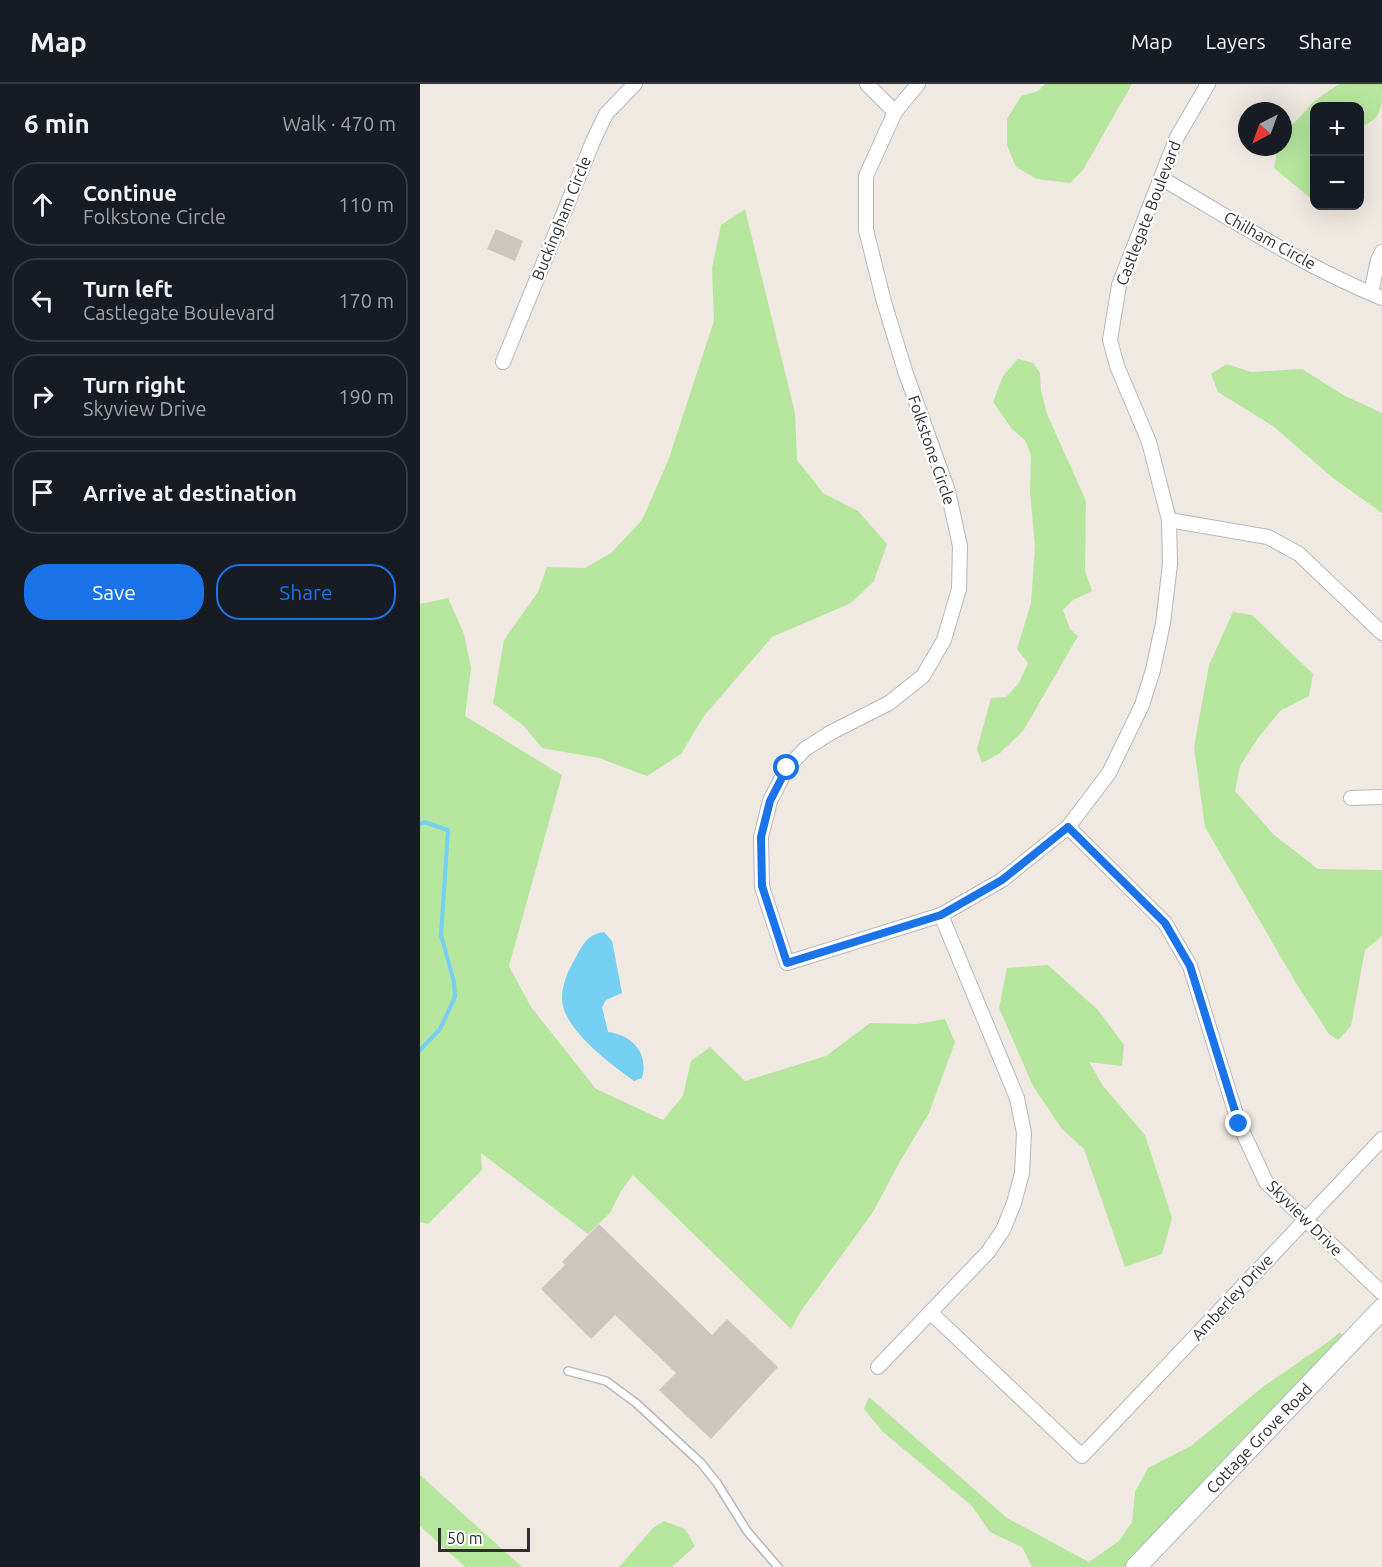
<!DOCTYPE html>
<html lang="en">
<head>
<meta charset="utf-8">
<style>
  :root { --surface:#171b24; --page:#242831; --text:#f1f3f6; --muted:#9ea1a6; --line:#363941; --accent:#1a73e8 }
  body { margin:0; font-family:Ubuntu,sans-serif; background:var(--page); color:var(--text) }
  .controls { position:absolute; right:18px; top:18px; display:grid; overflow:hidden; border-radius:12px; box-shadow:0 6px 24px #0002 }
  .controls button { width:54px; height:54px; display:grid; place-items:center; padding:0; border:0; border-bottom:2px solid var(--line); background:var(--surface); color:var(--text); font:30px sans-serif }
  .compass { position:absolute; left:818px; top:18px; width:54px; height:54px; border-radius:50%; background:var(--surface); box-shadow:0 6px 24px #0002; rotate:221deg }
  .scale { position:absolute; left:18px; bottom:15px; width:92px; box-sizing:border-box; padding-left:6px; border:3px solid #2e2e2e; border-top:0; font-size:16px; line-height:21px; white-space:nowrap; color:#2e2e2e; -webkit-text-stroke:4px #fff; paint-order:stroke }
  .stop { position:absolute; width:18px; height:18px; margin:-14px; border:4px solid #1a73e8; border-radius:50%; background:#fff }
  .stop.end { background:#1a73e8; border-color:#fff; box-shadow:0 2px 6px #0008 }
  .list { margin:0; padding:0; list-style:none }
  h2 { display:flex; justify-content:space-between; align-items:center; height:78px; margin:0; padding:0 24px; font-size:26px }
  h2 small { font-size:20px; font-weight:400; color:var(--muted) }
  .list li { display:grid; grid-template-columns:39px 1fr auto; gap:18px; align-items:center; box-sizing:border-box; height:84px; margin:0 12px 12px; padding:0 12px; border:2px solid var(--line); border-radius:24px }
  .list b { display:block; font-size:22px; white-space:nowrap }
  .list p { margin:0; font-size:20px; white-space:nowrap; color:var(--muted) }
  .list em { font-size:20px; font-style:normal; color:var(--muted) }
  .actions { display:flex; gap:12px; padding:18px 24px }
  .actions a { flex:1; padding:14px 0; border:2px solid var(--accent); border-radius:24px; text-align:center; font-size:21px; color:var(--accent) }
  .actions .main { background:var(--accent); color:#fff }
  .icon { flex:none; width:33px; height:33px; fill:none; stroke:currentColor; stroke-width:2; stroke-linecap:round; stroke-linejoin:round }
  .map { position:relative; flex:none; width:962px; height:1483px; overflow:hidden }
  header { display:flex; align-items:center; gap:36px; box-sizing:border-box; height:84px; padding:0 30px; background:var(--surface); border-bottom:2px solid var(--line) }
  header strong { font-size:28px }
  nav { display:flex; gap:33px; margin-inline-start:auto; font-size:21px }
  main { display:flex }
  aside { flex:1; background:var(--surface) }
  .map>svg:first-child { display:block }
</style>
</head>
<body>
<header>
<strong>Map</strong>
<nav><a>Map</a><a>Layers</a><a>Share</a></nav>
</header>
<main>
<aside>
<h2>6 min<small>Walk · 470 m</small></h2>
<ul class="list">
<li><svg class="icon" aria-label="ahead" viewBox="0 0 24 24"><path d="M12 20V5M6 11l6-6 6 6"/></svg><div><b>Continue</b><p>Folkstone Circle</p></div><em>110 m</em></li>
<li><svg class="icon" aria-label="left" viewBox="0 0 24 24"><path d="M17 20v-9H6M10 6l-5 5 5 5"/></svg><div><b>Turn left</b><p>Castlegate Boulevard</p></div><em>170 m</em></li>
<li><svg class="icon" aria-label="right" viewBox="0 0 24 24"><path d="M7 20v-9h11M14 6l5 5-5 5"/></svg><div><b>Turn right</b><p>Skyview Drive</p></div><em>190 m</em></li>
<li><svg class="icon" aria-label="arrive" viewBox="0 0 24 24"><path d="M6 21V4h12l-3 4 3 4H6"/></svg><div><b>Arrive at destination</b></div></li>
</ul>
<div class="actions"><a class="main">Save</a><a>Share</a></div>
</aside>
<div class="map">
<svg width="962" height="1483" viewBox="0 0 962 1483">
  <rect width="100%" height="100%" fill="#efe9e1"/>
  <g fill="#b6e59e">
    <path d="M625,0h87l-49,86 -13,13 -33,-4 -21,-12 -9,-22v-26l14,-23 17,-5z"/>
    <path d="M919,0h43c0,27 0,34 -22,43v-21h-46v95l-40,-33 4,-21h5v-14l15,-14 16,-18z"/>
    <path d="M325,125l50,204 2,47 26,33 35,18 29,33 -13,37 -23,22 -79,34 -68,79 -23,38 -34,22 -48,-18 -57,-10 -18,-22 -31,-23 11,-63 34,-48 9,-25 38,1 26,-15 31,-33 26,-59 46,-140 -2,-53 9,-43z"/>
    <path d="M598,275l15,4 7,10 1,18 6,23 39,87 -1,70 7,20 -19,9 -10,10 7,19 8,7 -55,95 -23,22 -18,10 -5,-14 14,-51 15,-1 13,-14 9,-20 -11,-14 14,-46 4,-57 -5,-54 1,-37 -6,-15 -13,-11 -19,-27 10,-26z"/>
    <path d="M807,280l24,8 51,-3 43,27 37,17v100l-49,-35 -60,-52 -55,-34 -7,-18z"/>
    <path d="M28,514l16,36 7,34 -6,48 97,59 -53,191 22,41 65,82 67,31 20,-24 8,-35 19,-14 35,34 81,-25 44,-33 47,1 28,-5 10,23 -26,71 -30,50 -26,49 -72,99 -10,18 -158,-154 -12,16 -11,22 -22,21 -107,-81 1,17 -54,54 -8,-2v-618z"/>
    <path d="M813,528l19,3 61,59 -4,22 -29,15 -22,27 -18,28 -5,25 38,43 45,35 64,1v66l-17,14 -14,76 -13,14 -9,-6 -33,-51 -91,-156 -11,-80 15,-82z"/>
    <path d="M628,881l50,45 26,35 -2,21 -33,-4 14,24 42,49 27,83 -10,36 -37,13 -41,-118 -22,-20 -29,-43 -34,-78 8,-40z"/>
    <path d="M920,1248l4,7 -216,228h-96l-10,-20 -32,-15 -18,-26 -89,-74 -19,-23 5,-12 138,121 82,44 30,-21 13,-19 3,-30 13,-24 43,-22 73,-60 64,-44z"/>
    <path d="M0,1391l102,92h-57l-45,-41z"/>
    <path d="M244,1437l21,8 10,17 -23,21h-53l34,-39z"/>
  </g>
  <path fill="#75cff0" d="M184,848l8,9 10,52 -16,7 -4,7 6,25c24,3 41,21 34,46l-8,3c-23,-17 -72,-52 -72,-83 0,-13 6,-28 13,-39 7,-14 13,-25 29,-27z"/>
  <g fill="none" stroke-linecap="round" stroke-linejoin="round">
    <path stroke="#75cff0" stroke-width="4" d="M0,740l4,-2 24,8 -7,105 13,47 1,15 -15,32 -20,21"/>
  </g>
  <g fill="#cbc7bf">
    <path d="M76,145l27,12 -8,20 -28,-12z"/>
    <path d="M179,1140l113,111 15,-16 51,48 -67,72 -52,-49 17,-17 -61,-58 -24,24 -50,-50 24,-24 -3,-3z"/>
  </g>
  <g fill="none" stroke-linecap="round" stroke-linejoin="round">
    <defs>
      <path id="lane" d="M148,1287l38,10 30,22 65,60 16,20 30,48 31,36"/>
      <g id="street">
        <path d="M447,0l28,28"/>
        <path d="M498,0l-23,28 -29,64v54l18,72 21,69 43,120 12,55 -1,43 -15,51 -21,36 -34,27 -59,30 -25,16 -18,19 -17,33 -9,36 1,50 25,76 154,-48 61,-35 66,-53 41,-54 33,-68 11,-35 10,-47 7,-59 -1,-44 -20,-78 -32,-76 -7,-26 9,-55 58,-148 31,-53"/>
        <path d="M741,94c72,42 144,89 221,120"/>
        <path d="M951,209l7,-33 4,-8"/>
        <path d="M83,278l91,-223 12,-25 29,-30"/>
        <path d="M749,436l99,17 31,17 83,79"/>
        <path d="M931,714l31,-1"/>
        <path d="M648,743l97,96 25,43 49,158 27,58 116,111"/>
        <path d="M510,1228l152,144 300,-317"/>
        <path d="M458,1283l110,-115 15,-22 11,-27 8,-30 2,-40 -7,-35 -76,-183"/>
      </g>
      <g id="secondary">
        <path id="s1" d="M716,1483l246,-258"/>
      </g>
    </defs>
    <use href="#lane" stroke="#b4b7c1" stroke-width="10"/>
    <use href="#street" stroke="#b4b7c1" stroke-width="16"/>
    <use href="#secondary" stroke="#b4b7c1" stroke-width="22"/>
    <use href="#lane" stroke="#fff" stroke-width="7"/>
    <use href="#street" stroke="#fff" stroke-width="14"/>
    <use href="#secondary" stroke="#fff" stroke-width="20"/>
  </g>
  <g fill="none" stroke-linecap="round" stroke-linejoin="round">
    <path stroke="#1a73e8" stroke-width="8" d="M367,684l-17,33 -9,36 1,49 25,77 154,-48 61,-35 66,-53 97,96 25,43 49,158"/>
  </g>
  <g text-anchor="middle" stroke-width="4.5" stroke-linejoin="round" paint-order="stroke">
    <g font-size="16" fill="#2e2e2e" stroke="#fff">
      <text transform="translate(728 129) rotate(-69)" y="6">Castlegate Boulevard</text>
      <text transform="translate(141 134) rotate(-68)" y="6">Buckingham Circle</text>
      <text transform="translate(850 156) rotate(29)" y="6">Chilham Circle</text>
      <text transform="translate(512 366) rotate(71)" y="6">Folkstone Circle</text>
      <text transform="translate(885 1134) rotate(45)" y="6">Skyview Drive</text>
      <text transform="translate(812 1213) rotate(-47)" y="6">Amberley Drive</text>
      <text dy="6" stroke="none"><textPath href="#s1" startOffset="178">Cottage Grove Road</textPath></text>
    </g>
  </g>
</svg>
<div class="controls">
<button>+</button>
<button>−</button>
</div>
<svg class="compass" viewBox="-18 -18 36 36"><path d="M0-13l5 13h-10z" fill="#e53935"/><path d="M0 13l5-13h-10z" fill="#9ea1a6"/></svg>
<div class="scale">50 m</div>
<div class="stop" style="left:367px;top:684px"></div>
<div class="stop end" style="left:819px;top:1040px"></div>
</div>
</main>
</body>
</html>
